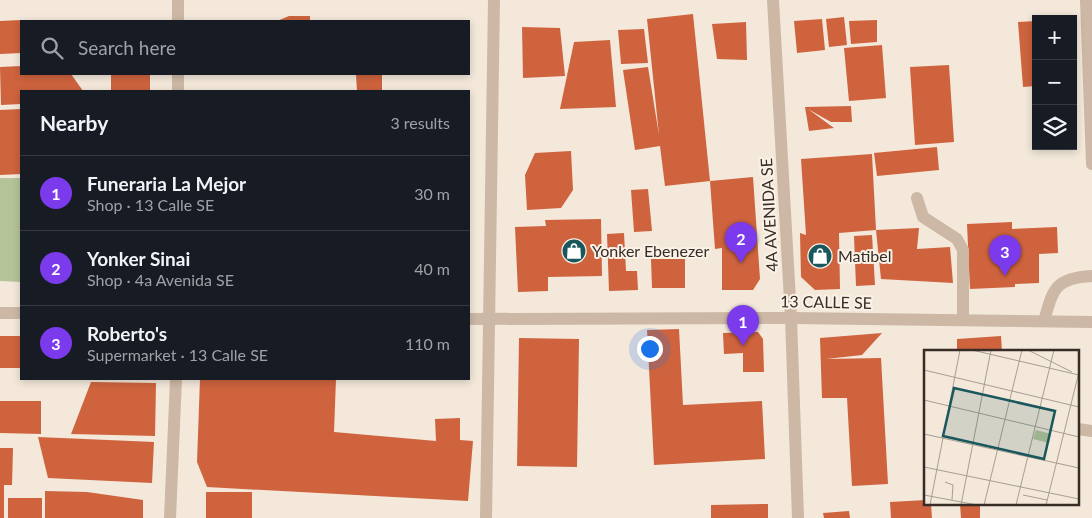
<!DOCTYPE html>
<html lang="en">
<head>
<meta charset="utf-8">
<style>
  :root { --surface:#171b24; --page:#242831; --text:#f1f3f6; --muted:#9ea1a6; --line:#363941; --accent:#7c3aed }
  body { margin:0; font-family:Lato,sans-serif; background:var(--page); color:var(--text) }
  .controls { position:absolute; right:15px; top:15px; display:grid; overflow:hidden; border-radius:0px; box-shadow:0 2px 8px #0003 }
  .controls button { width:45px; height:45px; display:grid; place-items:center; padding:0; border:0; border-bottom:1px solid var(--line); background:var(--surface); color:var(--text); font:25px sans-serif }
  .you { position:absolute; left:649px; top:348px; width:18px; height:18px; margin:-12px; border:4px solid #fff; border-radius:50%; background:#1a73e8; box-shadow:0 0 0 8px #1a73e833 }
  .badge { display:grid; place-items:center; width:32px; height:32px; border-radius:50%; background:var(--accent); color:#fff; font-size:16px; font-weight:700 }
  .pin { position:absolute; translate:-50% -41px; filter:drop-shadow(0 1px 2px #0008) }
  .pin::after { content:''; position:absolute; top:26px; width:18px; height:15px; background:inherit; clip-path:polygon(0 0,100% 0,50% 100%) }
  .list { margin:0; padding:0; list-style:none }
  h2 { display:flex; justify-content:space-between; align-items:center; height:65px; margin:0; padding:0 20px; font-size:21px }
  h2 small { font-size:16px; font-weight:400; color:var(--muted) }
  .list li { display:grid; grid-template-columns:32px 1fr auto; gap:15px; align-items:center; box-sizing:border-box; height:75px; padding:0 20px; border-top:1px solid var(--line) }
  .list b { display:block; font-size:19px; white-space:nowrap }
  .list p { margin:0; font-size:16px; white-space:nowrap; color:var(--muted) }
  .list em { font-size:16px; font-style:normal; color:var(--muted) }
  .icon { flex:none; width:28px; height:28px; fill:none; stroke:currentColor; stroke-width:2; stroke-linecap:round; stroke-linejoin:round }
  .map { position:relative; flex:none; width:1092px; height:518px; overflow:hidden }
  .search { position:absolute; background:var(--surface); box-shadow:0 2px 8px #0003; left:20px; top:20px; width:450px; height:55px; display:flex; align-items:center; gap:12px; box-sizing:border-box; padding:0 18px; border-radius:0px; color:var(--muted); font-size:19px }
  .panel { position:absolute; background:var(--surface); box-shadow:0 2px 8px #0003; left:20px; top:90px; width:450px; height:290px; border-radius:0px }
  .map>svg:first-child { display:block }
</style>
</head>
<body>
<div class="map">
<svg width="1092" height="518" viewBox="0 0 1092 518">
  <rect width="100%" height="100%" fill="#f3e8da"/>
  <path fill="#b5c399" d="M0,178h21v104l-21,-1z"/>
  <g fill="#ce633e">
    <path d="M693,14l17,167 43,-4 7,102 -7,11h-31v-42l-7,1 -5,-68 -45,5 -5,-40 -25,4 -12,-80 25,-3 11,68 -12,-116z"/>
    <path d="M289,16h21v5h-33z"/>
    <path d="M844,17l3,28 -18,2 -3,-28z"/>
    <path d="M822,19l3,31 -28,3 -3,-32z"/>
    <path d="M21,20v33l-21,1v-33z"/>
    <path d="M877,20v22l-26,2 -2,-23z"/>
    <path d="M1036,21v65l-13,1 -5,-65z"/>
    <path d="M746,22l1,38 -30,-1 -5,-35z"/>
    <path d="M522,27l38,1 5,48 -42,2z"/>
    <path d="M644,29l4,34 -27,1 -3,-34z"/>
    <path d="M610,40l6,67 -56,2 14,-67z"/>
    <path d="M882,45l4,53 -37,3 -5,-53z"/>
    <path d="M949,65l5,77 -39,3 -5,-78z"/>
    <path d="M21,66v8h50l12,17h-62v13l-20,1 -1,-38z"/>
    <rect x="111" y="74" width="39" height="17"/>
    <path d="M356,75h26v16h-25z"/>
    <path d="M851,106l1,16h-21l-23,-13 26,19 -25,3 -4,-24z"/>
    <path d="M21,109v65l-21,1v-65z"/>
    <path d="M937,147l2,23 -62,6 -3,-23z"/>
    <path d="M571,151l2,39 -12,18 -34,2 -2,-35 10,-22z"/>
    <path d="M872,154l4,76 -37,3 1,56 -25,1 -14,-13 -1,-44 6,2 -5,-76z"/>
    <path d="M648,189l4,42 -18,1 -3,-42z"/>
    <path d="M601,219l1,57 -54,1v14l-30,1 -3,-65 31,-1 -1,-6z"/>
    <path d="M1012,222v7l45,-2 1,26 -19,1v29l-24,1v3l-45,2 -3,-65z"/>
    <path d="M919,228l-2,21 33,-2 3,36 -72,-4 -5,-49z"/>
    <path d="M624,233l2,38h11l1,19 -29,1 -2,-57z"/>
    <path d="M872,235l3,50 -19,1 -2,-50z"/>
    <path d="M651,259h34v29h-33z"/>
    <path d="M679,329l4,76 79,-4 3,58 -111,6 -7,-135z"/>
    <path d="M758,332l5,7 1,33h-21v-19l-19,1 -1,-21z"/>
    <path d="M882,333l-20,22 -36,4 55,-1 7,126 -36,2 -5,-88h-25l-2,-60z"/>
    <rect x="0" y="336" width="21" height="32"/>
    <path d="M1001,336l1,16h-45v-13z"/>
    <path d="M519,338l60,1 -2,128 -60,-1z"/>
    <path d="M200,379h136l-2,53 102,9 -1,-22 25,-1v22l13,1 -5,60 -261,-14 -10,-25z"/>
    <path d="M91,382l65,1 -1,53 -84,-2z"/>
    <path d="M0,401h41v33l-41,-1z"/>
    <path d="M38,437l116,5 -2,41 -104,-5z"/>
    <path d="M0,448h13l-1,37h-8v33h-4z"/>
    <path d="M45,491l42,1 56,8v18h-98z"/>
    <rect x="206" y="492" width="46" height="26"/>
    <rect x="8" y="498" width="34" height="20"/>
    <path d="M926,500v4h5l1,14h-41l-1,-16z"/>
    <path d="M768,504v14h-57v-13z"/>
    <path d="M960,504h20v14h-19z"/>
    <path d="M849,511l1,7h-26l-1,-5z"/>
  </g>
  <g fill="none" stroke-linecap="round" stroke-linejoin="round">
    <g stroke="#ccb8a5" stroke-width="12">
      <path d="M178,0v21"/>
      <path d="M773,0l18,318 7,200"/>
      <path d="M1086,0l6,164"/>
      <path d="M178,74v17"/>
      <path d="M917,198l6,19 34,22 6,11v70"/>
      <path d="M0,313h21"/>
      <path d="M469,319l322,-1 301,4"/>
      <path d="M1044,321c9,-32 11,-43 48,-45"/>
      <path d="M1078,429l14,2"/>
      <path d="M170,518l6,-139"/>
      <path d="M486,518l8,-518"/>
    </g>
  </g>
  <defs>
    <symbol id="shop-disc" viewBox="-11 -11 22 22"><circle r="9.5" fill="#1a575c" stroke="#fbf2e7"/><path d="M-5-2.5h2.3a2.7 3.5 0 0 1 5.4 0H5L5.5 6h-11ZM-1.5-2.5h3a1.5 2.3 0 0 0-3 0Z" fill="#fff"/></symbol>
  </defs>
  <g fill-rule="evenodd">
    <use href="#shop-disc" x="560" y="237" width="28" height="28"/>
    <use href="#shop-disc" x="806" y="242" width="28" height="28"/>
  </g>
  <g text-anchor="middle" stroke-width="4" stroke-linejoin="round" paint-order="stroke">
    <g font-size="16" fill="#382c27" stroke="#fbf2e7">
      <text transform="translate(769 215) rotate(-93)" y="6">4A AVENIDA SE</text>
      <text transform="translate(826 302) rotate(1)" y="6">13 CALLE SE</text>
    </g>
    <g font-size="16" fill="#382c27" stroke="#fbf2e7" text-anchor="start">
      <text x="592" y="257">Yonker Ebenezer</text>
      <text x="838" y="262">Matibel</text>
    </g>
  </g>
  <g transform="translate(924 350)">
    <rect width="155" height="155" fill="#f3e8da"/>
    <path d="M112,80l15,4 -2,9 -16,-4z" fill="#b5c399"/>
    <path fill="none" stroke="#a89d92" stroke-width="1" d="M48,0l107,25M104,0l44,22M0,20l155,37M0,50l155,37M0,84l155,34M0,117l155,32M21,132l8,3 -1,15M0,145l53,10M99,145l24,5M6,155l30,-155M37,155l30,-155M60,155l38,-155M92,155l38,-155M122,155l33,-133"/>
    <path fill="#1a575c" fill-opacity="0.15" stroke="#1a575c" stroke-width="2.5" d="M30,38l101,23 -11,48 -101,-23z"/>
    <rect width="155" height="155" fill="none" stroke="#382c27" stroke-width="2.5"/>
  </g>
</svg>
<div class="controls">
<button>+</button>
<button>−</button>
<button><svg class="icon" aria-label="layers" viewBox="0 0 24 24"><path d="M12 4l9 5-9 5-9-5zM3 14l9 5 9-5"/></svg></button>
</div>
<div class="you"></div>
<div class="pin badge" style="left:743px;top:346px">1</div>
<div class="pin badge" style="left:741px;top:263px">2</div>
<div class="pin badge" style="left:1005px;top:276px">3</div>
<div class="search"><svg class="icon" aria-label="search" viewBox="0 0 24 24"><circle cx="10" cy="10" r="6"/><path d="M15 15l6 6"/></svg>Search here</div>
<section class="panel">
<h2>Nearby<small>3 results</small></h2>
<ul class="list">
<li><span class="badge">1</span><div><b>Funeraria La Mejor</b><p>Shop · 13 Calle SE</p></div><em>30 m</em></li>
<li><span class="badge">2</span><div><b>Yonker Sinai</b><p>Shop · 4a Avenida SE</p></div><em>40 m</em></li>
<li><span class="badge">3</span><div><b>Roberto's</b><p>Supermarket · 13 Calle SE</p></div><em>110 m</em></li>
</ul>
</section>
</div>
</body>
</html>
